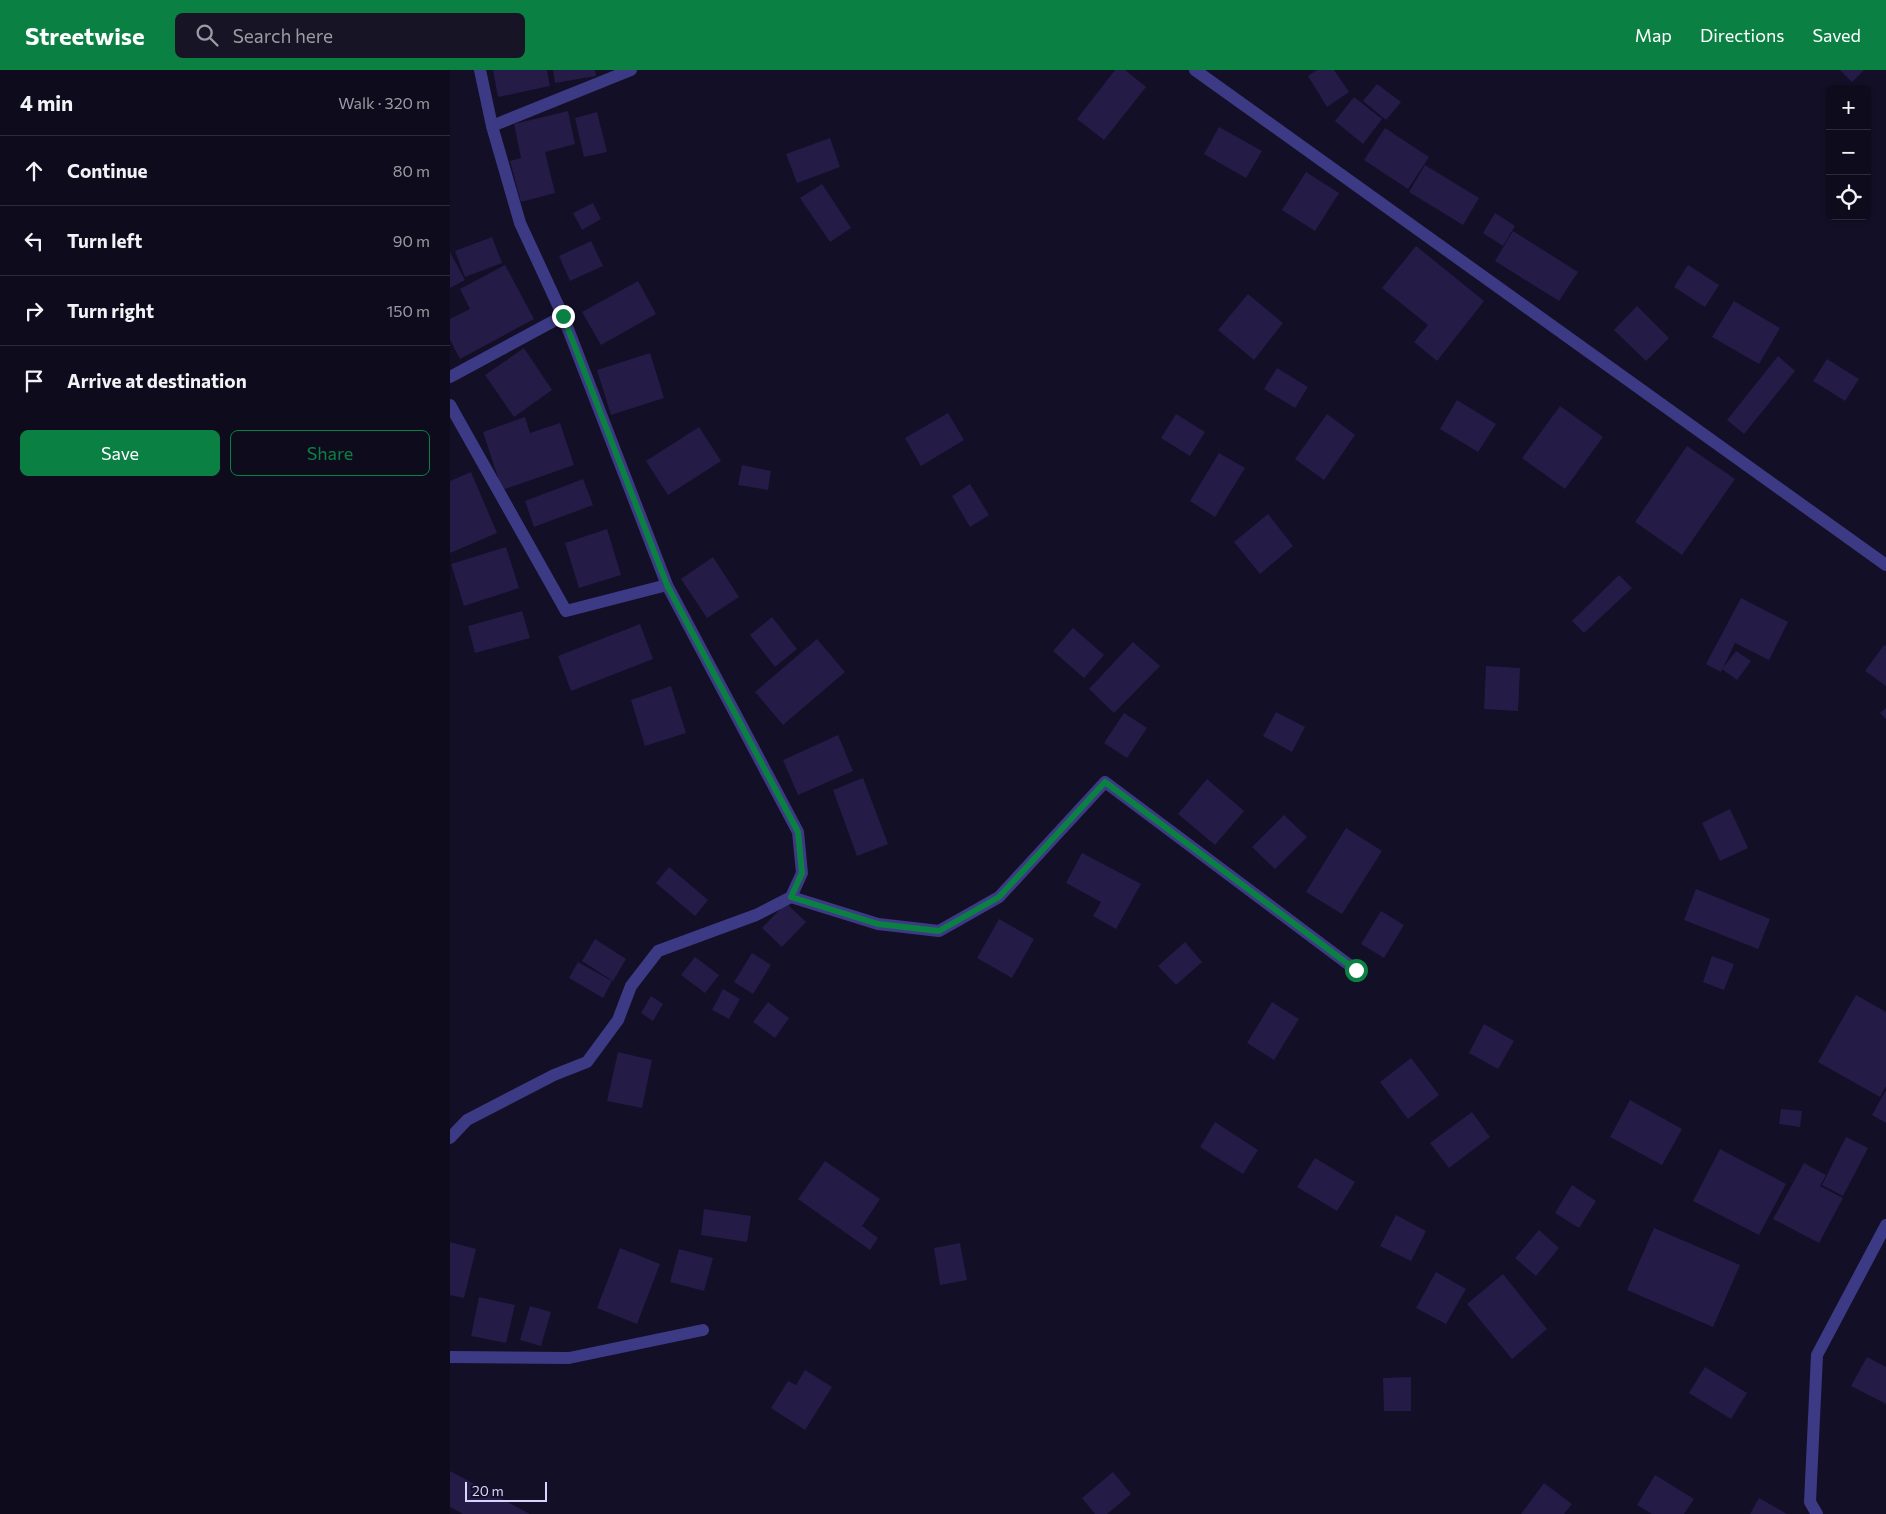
<!DOCTYPE html>
<html lang="en">
<head>
<meta charset="utf-8">
<style>
  :root { --surface:#0e0b1c; --page:#171425; --text:#f1f3f6; --muted:#9b9ba3; --line:#2e2b3b; --accent:#0b8043 }
  body { margin:0; font-family:Commissioner,sans-serif; background:var(--page); color:var(--text) }
  .controls { position:absolute; right:15px; top:15px; display:grid; overflow:hidden; border-radius:8px; box-shadow:0 1px 4px #0004 }
  .controls button { width:45px; height:45px; display:grid; place-items:center; padding:0; border:0; border-bottom:1px solid var(--line); background:var(--surface); color:var(--text); font:25px sans-serif }
  .scale { position:absolute; left:15px; bottom:12px; width:82px; box-sizing:border-box; padding-left:5px; border:2px solid #d9d4ff; border-top:0; font-size:14px; line-height:18px; white-space:nowrap; color:#d9d4ff; -webkit-text-stroke:4px #130f26; paint-order:stroke }
  .stop { position:absolute; width:15px; height:15px; margin:-11px; border:4px solid #0b8043; border-radius:50%; background:#fff }
  .stop.end { background:#0b8043; border-color:#fff; box-shadow:0 1px 5px #0008 }
  .list { margin:0; padding:0; list-style:none }
  h2 { display:flex; justify-content:space-between; align-items:center; height:65px; margin:0; padding:0 20px; font-size:21px }
  h2 small { font-size:16px; font-weight:400; color:var(--muted) }
  .list li { display:grid; grid-template-columns:32px 1fr auto; gap:15px; align-items:center; box-sizing:border-box; height:70px; padding:0 20px; border-top:1px solid var(--line) }
  .list b { display:block; font-size:19px; white-space:nowrap }
  .list em { font-size:16px; font-style:normal; color:var(--muted) }
  .actions { display:flex; gap:10px; padding:15px 20px }
  .actions a { flex:1; padding:11px 0; border:1px solid var(--accent); border-radius:8px; text-align:center; font-size:18px; color:var(--accent) }
  .actions .main { background:var(--accent); color:#fff }
  .icon { flex:none; width:28px; height:28px; fill:none; stroke:currentColor; stroke-width:2; stroke-linecap:round; stroke-linejoin:round }
  .map { position:relative; flex:none; width:1436px; height:1444px; overflow:hidden }
  header { display:flex; align-items:center; gap:30px; box-sizing:border-box; height:70px; padding:0 25px; background:var(--accent); color:#fff }
  header strong { font-size:24px }
  nav { display:flex; gap:28px; margin-inline-start:auto; font-size:18px }
  .search { width:350px; height:45px; background:var(--page); display:flex; align-items:center; gap:12px; box-sizing:border-box; padding:0 18px; border-radius:8px; color:var(--muted); font-size:19px }
  main { display:flex }
  aside { flex:1; background:var(--surface) }
  .map>svg:first-child { display:block }
</style>
</head>
<body>
<header>
<strong>Streetwise</strong>
<div class="search"><svg class="icon" aria-label="search" viewBox="0 0 24 24"><circle cx="10" cy="10" r="6"/><path d="M15 15l6 6"/></svg>Search here</div>
<nav><a>Map</a><a>Directions</a><a>Saved</a></nav>
</header>
<main>
<aside>
<h2>4 min<small>Walk · 320 m</small></h2>
<ul class="list">
<li><svg class="icon" aria-label="ahead" viewBox="0 0 24 24"><path d="M12 20V5M6 11l6-6 6 6"/></svg><div><b>Continue</b></div><em>80 m</em></li>
<li><svg class="icon" aria-label="left" viewBox="0 0 24 24"><path d="M17 20v-9H6M10 6l-5 5 5 5"/></svg><div><b>Turn left</b></div><em>90 m</em></li>
<li><svg class="icon" aria-label="right" viewBox="0 0 24 24"><path d="M7 20v-9h11M14 6l5 5-5 5"/></svg><div><b>Turn right</b></div><em>150 m</em></li>
<li><svg class="icon" aria-label="arrive" viewBox="0 0 24 24"><path d="M6 21V4h12l-3 4 3 4H6"/></svg><div><b>Arrive at destination</b></div></li>
</ul>
<div class="actions"><a class="main">Save</a><a>Share</a></div>
</aside>
<div class="map">
<svg width="1436" height="1444" viewBox="0 0 1436 1444">
  <rect width="100%" height="100%" fill="#130f26"/>
  <g fill="#241b47">
    <path d="M43,0h54l3,16 -52,11z"/>
    <path d="M103,0h42l1,6 -41,7z"/>
    <path d="M665,0h10l21,17 -42,53 -27,-21z"/>
    <path d="M867,0h17l15,22 -22,15 -19,-31z"/>
    <path d="M1390,0h24l-12,12z"/>
    <path d="M927,14l24,18 -15,18 -23,-19z"/>
    <path d="M904,27l28,22 -19,25 -28,-23z"/>
    <path d="M118,41l7,33 -30,8 10,41 -34,9 -11,-41 11,-3 -7,-34z"/>
    <path d="M147,42l10,40 -23,5 -9,-39z"/>
    <path d="M769,57l43,24 -16,27 -42,-24z"/>
    <path d="M935,58l44,29 -21,32 -44,-29z"/>
    <path d="M380,68l10,29 -43,16 -11,-29z"/>
    <path d="M975,95l54,33 -16,27 -54,-33z"/>
    <path d="M856,102l33,21 -24,38 -33,-21z"/>
    <path d="M372,114l29,44 -21,14 -30,-44z"/>
    <path d="M143,133l8,16 -19,11 -9,-17z"/>
    <path d="M1045,143l20,13 -12,20 -20,-13z"/>
    <path d="M1063,161l65,41 -19,29 -64,-40z"/>
    <path d="M42,167l10,26 -37,14 -10,-26z"/>
    <path d="M141,171l12,25 -33,15 -11,-25z"/>
    <path d="M966,176l68,55 -47,60 -23,-19 14,-17 -46,-37z"/>
    <path d="M0,182l15,28 -15,8z"/>
    <path d="M55,195l29,54 -74,40 -10,-19v-21l20,-10 -10,-20z"/>
    <path d="M1238,195l31,20 -14,22 -31,-20z"/>
    <path d="M188,211l18,33 -55,31 -19,-33z"/>
    <path d="M798,224l35,29 -29,37 -36,-30z"/>
    <path d="M1284,231l46,27 -21,36 -47,-27z"/>
    <path d="M1187,236l32,32 -23,23 -32,-31z"/>
    <path d="M74,278l28,42 -38,27 -29,-42z"/>
    <path d="M200,283l14,45 -53,17 -14,-45z"/>
    <path d="M1328,286l17,15 -51,63 -17,-14z"/>
    <path d="M1377,289l32,20 -14,22 -32,-20z"/>
    <path d="M827,298l31,19 -13,21 -31,-19z"/>
    <path d="M1007,330l39,24 -18,28 -38,-23z"/>
    <path d="M1110,336l43,31 -38,52 -43,-31z"/>
    <path d="M498,343l16,27 -43,26 -16,-28z"/>
    <path d="M726,344l29,18 -15,24 -29,-18z"/>
    <path d="M877,344l28,21 -31,45 -29,-21z"/>
    <path d="M75,347l5,16 30,-10 14,42 -72,25 -19,-58z"/>
    <path d="M249,357l22,34 -53,34 -22,-34z"/>
    <path d="M1237,376l48,33 -53,76 -47,-33z"/>
    <path d="M769,383l26,15 -30,49 -25,-16z"/>
    <path d="M292,395l29,6 -3,19 -30,-5z"/>
    <path d="M21,402l26,61 -47,20v-72z"/>
    <path d="M133,409l10,26 -59,22 -9,-26z"/>
    <path d="M520,414l19,31 -19,12 -18,-31z"/>
    <path d="M818,444l25,32 -33,28 -26,-32z"/>
    <path d="M157,459l14,46 -42,13 -14,-45z"/>
    <path d="M56,477l13,41 -55,18 -13,-42z"/>
    <path d="M263,487l26,40 -32,21 -26,-39z"/>
    <path d="M1169,505l13,13 -48,45 -12,-12z"/>
    <path d="M1291,528l47,24 -19,38 -34,-17 -14,29 -15,-8z"/>
    <path d="M72,541l8,27 -55,15 -7,-27z"/>
    <path d="M322,547l25,32 -22,18 -25,-32z"/>
    <path d="M190,554l13,35 -82,32 -13,-35z"/>
    <path d="M623,558l31,27 -20,23 -31,-27z"/>
    <path d="M367,569l28,33 -62,53 -28,-33z"/>
    <path d="M683,572l27,24 -46,47 -25,-24z"/>
    <path d="M1434,575l2,1v40l-21,-15z"/>
    <path d="M1286,581l15,10 -14,19 -15,-11z"/>
    <path d="M1036,596l34,2 -2,43 -34,-2z"/>
    <path d="M221,616l15,47 -41,13 -14,-46z"/>
    <path d="M1436,638v11l-6,-6z"/>
    <path d="M826,642l29,15 -13,25 -29,-16z"/>
    <path d="M674,643l23,15 -20,30 -23,-15z"/>
    <path d="M388,665l15,36 -55,24 -15,-35z"/>
    <path d="M413,708l25,66 -31,12 -24,-66z"/>
    <path d="M757,709l37,32 -29,34 -37,-31z"/>
    <path d="M1280,739l18,39 -28,13 -18,-38z"/>
    <path d="M834,745l23,22 -32,32 -23,-22z"/>
    <path d="M896,758l36,23 -40,63 -36,-22z"/>
    <path d="M632,783l59,31 -25,45 -23,-13 8,-14 -35,-19z"/>
    <path d="M219,797l39,33 -13,16 -39,-33z"/>
    <path d="M1246,819l74,30 -12,30 -74,-29z"/>
    <path d="M336,833l20,19 -24,25 -20,-19z"/>
    <path d="M931,841l23,14 -20,33 -23,-14z"/>
    <path d="M549,849l35,20 -22,39 -35,-20z"/>
    <path d="M145,869l31,20 -13,22 -31,-20z"/>
    <path d="M735,872l17,20 -26,23 -18,-19z"/>
    <path d="M302,883l19,12 -18,29 -19,-12z"/>
    <path d="M1262,886l22,8 -10,26 -21,-8z"/>
    <path d="M245,887l24,18 -14,18 -24,-18z"/>
    <path d="M128,892l34,19 -9,17 -34,-20z"/>
    <path d="M273,919l17,10 -11,20 -17,-9z"/>
    <path d="M1406,925l30,17v74l-6,11 -62,-35z"/>
    <path d="M201,926l12,8 -10,17 -12,-8z"/>
    <path d="M318,932l21,16 -14,20 -22,-16z"/>
    <path d="M822,932l27,17 -25,41 -27,-17z"/>
    <path d="M1034,954l30,17 -16,28 -29,-16z"/>
    <path d="M168,982l34,8 -10,48 -35,-7z"/>
    <path d="M961,988l28,37 -31,24 -28,-37z"/>
    <path d="M1436,1020v33l-14,-8z"/>
    <path d="M1180,1030l52,29 -20,36 -52,-28z"/>
    <path d="M1331,1039l21,2 -2,16 -21,-3z"/>
    <path d="M1022,1042l18,25 -41,31 -19,-25z"/>
    <path d="M765,1052l43,28 -15,24 -43,-27z"/>
    <path d="M1396,1067l22,11 -25,48 -21,-11z"/>
    <path d="M1270,1079l66,35 -27,51 -66,-34z"/>
    <path d="M865,1088l40,24 -18,29 -40,-24z"/>
    <path d="M375,1091l55,38 -18,27 16,12 -8,12 -72,-51z"/>
    <path d="M1354,1093l22,12 -6,11 23,12 -24,45 -46,-24z"/>
    <path d="M1122,1115l24,16 -17,27 -24,-15z"/>
    <path d="M254,1139l47,7 -4,26 -46,-7z"/>
    <path d="M946,1145l30,16 -15,30 -31,-15z"/>
    <path d="M1204,1158l86,37 -27,62 -86,-37z"/>
    <path d="M1089,1160l20,18 -23,28 -21,-18z"/>
    <path d="M0,1172l26,7 -12,49 -14,-3z"/>
    <path d="M510,1173l7,37 -27,5 -6,-37z"/>
    <path d="M170,1178l40,16 -23,60 -40,-16z"/>
    <path d="M229,1179l34,9 -9,33 -34,-9z"/>
    <path d="M986,1202l30,17 -20,35 -30,-16z"/>
    <path d="M1053,1204l44,55 -35,30 -45,-55z"/>
    <path d="M29,1227l36,8 -9,38 -35,-7z"/>
    <path d="M80,1236l21,6 -10,34 -21,-6z"/>
    <path d="M1417,1287l19,10v37l-35,-18z"/>
    <path d="M1255,1297l42,26 -16,26 -42,-26z"/>
    <path d="M355,1300l27,17 -27,43 -34,-22 17,-27 8,4z"/>
    <path d="M961,1307v34h-27l-1,-33z"/>
    <path d="M0,1401l80,43h-67l-13,-7z"/>
    <path d="M663,1402l18,22 -24,20h-12l-13,-16z"/>
    <path d="M1205,1405l39,24 -10,15h-32l-15,-9z"/>
    <path d="M1094,1413l28,21 -8,10h-43z"/>
    <path d="M1309,1428l28,16h-37z"/>
  </g>
  <g fill="none" stroke-linecap="round" stroke-linejoin="round">
    <g stroke="#3d3a85" stroke-width="12">
      <path d="M745,0l691,495"/>
      <path d="M42,56l139,-56"/>
      <path d="M0,307l113,-61"/>
      <path d="M0,335l116,206 101,-26"/>
      <path d="M341,827l87,27 61,7 60,-34 106,-115 251,188"/>
      <path d="M0,1068l17,-18 87,-45 33,-13 31,-42 13,-34 27,-35 98,-36 35,-18 11,-24 -4,-41 -131,-247 -104,-269 -43,-93 -28,-97 -12,-56"/>
      <path d="M0,1287l119,1 134,-28"/>
      <path d="M1367,1444l-7,-12 7,-147 69,-130"/>
    </g>
  </g>
  <g fill="none" stroke-linecap="round" stroke-linejoin="round">
    <path stroke="#0b8043" stroke-width="6" d="M113,246l104,269 131,247 4,41 -11,24 87,27 61,7 60,-34 106,-115 251,188"/>
  </g>
</svg>
<div class="controls">
<button>+</button>
<button>−</button>
<button><svg class="icon" aria-label="locate" viewBox="0 0 24 24"><circle cx="12" cy="12" r="6"/><path d="M12 2v4M12 18v4M2 12h4M18 12h4"/></svg></button>
</div>
<div class="scale">20 m</div>
<div class="stop" style="left:906px;top:900px"></div>
<div class="stop end" style="left:113px;top:246px"></div>
</div>
</main>
</body>
</html>
